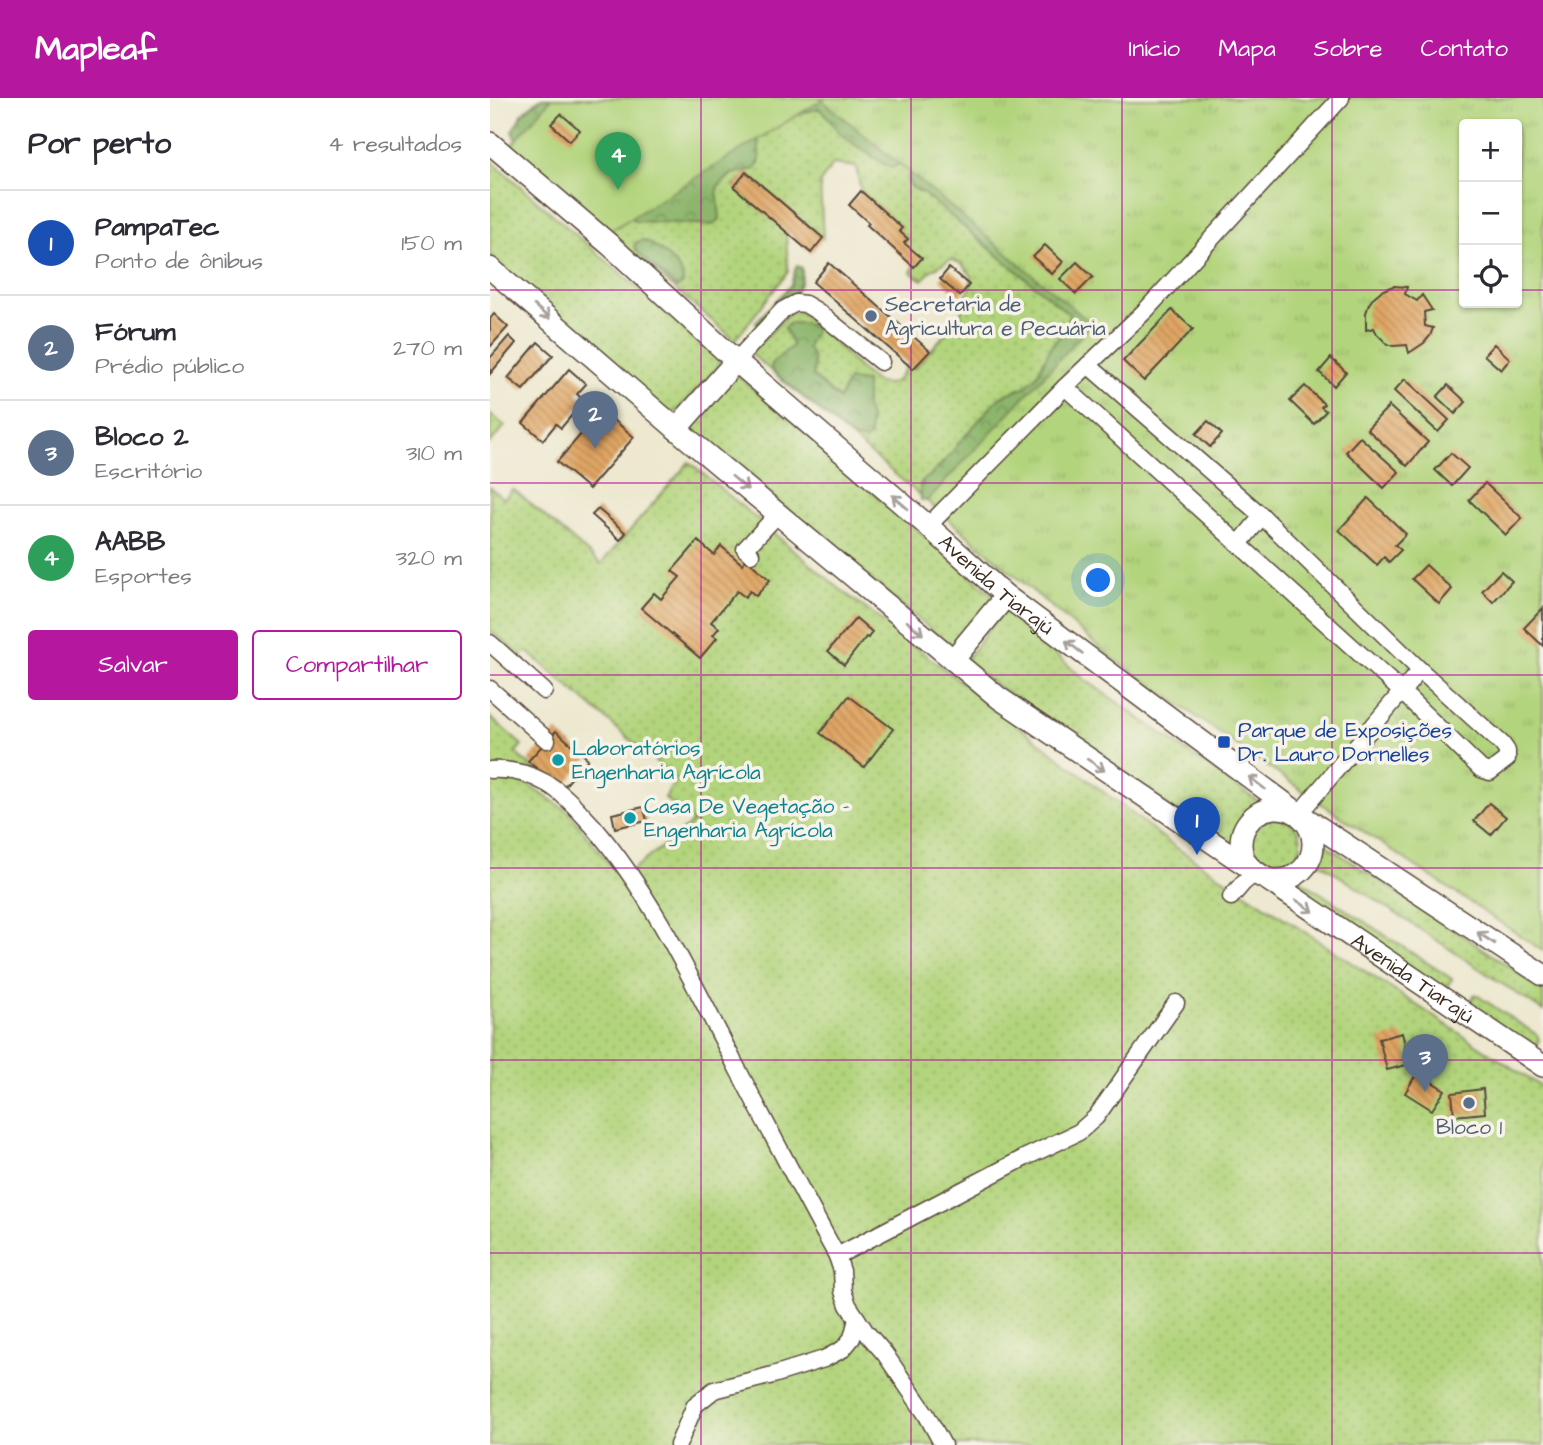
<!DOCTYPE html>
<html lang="pt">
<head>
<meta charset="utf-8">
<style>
  :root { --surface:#fff; --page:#f7f7f7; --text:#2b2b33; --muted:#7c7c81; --line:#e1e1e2; --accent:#b5179e }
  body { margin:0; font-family:"Architects Daughter",sans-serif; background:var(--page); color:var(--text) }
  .controls { position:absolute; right:21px; top:21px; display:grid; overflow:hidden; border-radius:7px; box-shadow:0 2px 5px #0004 }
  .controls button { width:63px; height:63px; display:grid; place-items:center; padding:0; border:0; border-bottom:2px solid var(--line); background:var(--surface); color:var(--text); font:35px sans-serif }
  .you { position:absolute; left:609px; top:483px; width:24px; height:24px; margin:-18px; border:5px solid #fff; border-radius:50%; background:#1a73e8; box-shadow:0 0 0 10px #1a73e833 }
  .badge { display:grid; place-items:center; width:46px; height:46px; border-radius:50%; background:var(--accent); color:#fff; font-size:23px; font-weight:700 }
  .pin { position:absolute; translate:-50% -58px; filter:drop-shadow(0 2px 4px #0008) }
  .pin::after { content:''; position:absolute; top:37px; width:24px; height:21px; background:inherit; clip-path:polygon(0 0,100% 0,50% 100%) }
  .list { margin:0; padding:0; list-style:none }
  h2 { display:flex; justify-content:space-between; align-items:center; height:91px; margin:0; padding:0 28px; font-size:30px }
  h2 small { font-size:23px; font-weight:400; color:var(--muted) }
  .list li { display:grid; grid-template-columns:46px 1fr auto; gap:21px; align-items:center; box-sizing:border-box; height:105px; padding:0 28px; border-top:2px solid var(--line) }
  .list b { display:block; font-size:26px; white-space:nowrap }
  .list p { margin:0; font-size:23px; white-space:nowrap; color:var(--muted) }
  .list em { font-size:23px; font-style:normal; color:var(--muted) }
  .actions { display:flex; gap:14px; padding:21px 28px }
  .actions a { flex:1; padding:16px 0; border:2px solid var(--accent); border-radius:7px; text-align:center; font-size:24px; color:var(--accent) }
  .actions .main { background:var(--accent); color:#fff }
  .icon { flex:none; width:38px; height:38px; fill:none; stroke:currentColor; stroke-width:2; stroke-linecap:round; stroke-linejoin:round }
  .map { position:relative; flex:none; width:1053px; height:1347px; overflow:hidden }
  header { display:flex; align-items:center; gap:42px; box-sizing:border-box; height:98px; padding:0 35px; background:var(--accent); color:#fff }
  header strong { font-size:33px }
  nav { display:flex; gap:38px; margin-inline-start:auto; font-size:24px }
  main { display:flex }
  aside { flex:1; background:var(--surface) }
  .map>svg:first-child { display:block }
</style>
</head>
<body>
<header>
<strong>Mapleaf</strong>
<nav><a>Início</a><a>Mapa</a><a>Sobre</a><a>Contato</a></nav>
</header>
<main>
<aside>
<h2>Por perto<small>4 resultados</small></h2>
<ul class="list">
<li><span class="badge" style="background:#1a4fb4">1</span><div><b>PampaTec</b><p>Ponto de ônibus</p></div><em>150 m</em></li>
<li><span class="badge" style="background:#5c6f8a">2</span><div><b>Fórum</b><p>Prédio público</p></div><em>270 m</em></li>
<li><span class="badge" style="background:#5c6f8a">3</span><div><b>Bloco 2</b><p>Escritório</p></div><em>310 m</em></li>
<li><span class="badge" style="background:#2e9e5b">4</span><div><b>AABB</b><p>Esportes</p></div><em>320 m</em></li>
</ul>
<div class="actions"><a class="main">Salvar</a><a>Compartilhar</a></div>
</aside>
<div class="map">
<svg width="1053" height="1347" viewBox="0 0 1053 1347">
  <defs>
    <pattern id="grass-dots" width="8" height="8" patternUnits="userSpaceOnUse" patternTransform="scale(1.75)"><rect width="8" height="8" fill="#b2d47c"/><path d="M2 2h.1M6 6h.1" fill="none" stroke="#9ab66b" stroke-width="1.8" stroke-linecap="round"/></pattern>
    <pattern id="forest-crowns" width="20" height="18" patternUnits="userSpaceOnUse" patternTransform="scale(1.75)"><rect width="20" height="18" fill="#8db66c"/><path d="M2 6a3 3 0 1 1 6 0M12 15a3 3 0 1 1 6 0" fill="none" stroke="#749458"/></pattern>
    <pattern id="park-tufts" width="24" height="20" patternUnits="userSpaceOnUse" patternTransform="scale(1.75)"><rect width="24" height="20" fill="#b2d47c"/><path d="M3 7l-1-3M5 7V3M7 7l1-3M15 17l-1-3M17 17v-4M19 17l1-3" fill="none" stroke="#9ab66b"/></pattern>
    <pattern id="building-back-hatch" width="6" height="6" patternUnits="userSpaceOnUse" patternTransform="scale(1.75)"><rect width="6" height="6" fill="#e0a664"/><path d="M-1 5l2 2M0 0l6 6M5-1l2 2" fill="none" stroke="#b78752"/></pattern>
  </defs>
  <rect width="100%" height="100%" fill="#f7f3e8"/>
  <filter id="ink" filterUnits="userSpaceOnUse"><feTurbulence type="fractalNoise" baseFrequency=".0143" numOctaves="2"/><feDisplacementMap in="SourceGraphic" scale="14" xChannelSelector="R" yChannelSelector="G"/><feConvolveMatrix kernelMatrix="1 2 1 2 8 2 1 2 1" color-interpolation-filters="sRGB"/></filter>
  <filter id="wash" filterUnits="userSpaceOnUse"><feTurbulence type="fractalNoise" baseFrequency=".00686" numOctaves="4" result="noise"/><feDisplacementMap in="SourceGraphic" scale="28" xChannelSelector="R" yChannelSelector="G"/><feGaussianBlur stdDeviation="1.57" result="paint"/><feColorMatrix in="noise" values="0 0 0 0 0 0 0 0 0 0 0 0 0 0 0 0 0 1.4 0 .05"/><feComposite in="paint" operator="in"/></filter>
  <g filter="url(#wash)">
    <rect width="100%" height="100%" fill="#ede8cf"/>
    <g fill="url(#grass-dots)" stroke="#767f4d" stroke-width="2">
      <path d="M335,0h495l-393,403 -177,-148 39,-39 11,-2 23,19 38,39 17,13 9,1 6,-1 5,-4 10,-15 6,5 47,-53 1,-15 8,-12 2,-13 -10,-12 -11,-5 -21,12 -7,9 -6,-3 -6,-5 3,-5 -10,-24 4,-4 -9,-8 2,-4 -40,-36 -5,-24 -23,-3 -13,19 3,55 -76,-65 -13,13 52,45 2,41 -53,68 -127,-108z"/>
      <path d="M0,62l228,198 1,8 -44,47 -8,-1 -177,-156z"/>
      <path d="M246,276l257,221 1,8 -42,44 -264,-219z"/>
      <path d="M0,316l15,12 -15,17z"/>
      <path d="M199,364l151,127 334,257 369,242v357h-1053v-666l30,1 48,31 53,68 72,-57 -28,-24 11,-19 -149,-128 -6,5 -31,-26v-143l14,12 9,-10 88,75z"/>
      <path d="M514,512l80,69 182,128c-25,10 -31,20 -31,47l-271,-192z"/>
      <path d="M0,619l32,28 -7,8 23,19 -48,-6z"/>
      <circle cx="786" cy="745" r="25"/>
      <path d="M827,741l226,150v22l-229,-152z"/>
      <path d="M809,781l153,100 -10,14 -162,-109z"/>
      <path d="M985,896l62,41 2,5 -7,10 -67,-42z"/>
    </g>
    <g fill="url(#forest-crowns)" stroke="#647045" stroke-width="2">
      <path d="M51,0h28l-43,44 -10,-2 -4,-9 11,-18z"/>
      <path d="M322,0h21l68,65 -9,5c-11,-5 -48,-29 -55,-38 -7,-9 -8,-14 -18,-21 -18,3 -50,17 -61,31l2,20 -4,9 -24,5 -15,14 3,31 -7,6 -79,-4 -3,-10z"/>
      <path d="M421,69l186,159 -161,173 -9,2 -6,-1 -1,-15 2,-4 9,-6 20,-21 6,-9 39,-44 8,-6 20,-8 12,-10 15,-31 14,-16 4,-16 -145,-120 -14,-8 -2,-4z"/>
      <path d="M152,142c12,3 33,21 39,32 2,4 2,6 2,11l-6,5 -41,-37 -2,-5 3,-4z"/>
      <path d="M307,168l5,2c3,25 -24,43 -40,56l-6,-1 3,-4 32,-34 4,-15z"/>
      <path d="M300,225h13l11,4c3,9 -6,13 -7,21 8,9 7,16 6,28l26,23 9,-19 18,2v25l4,11v18l-5,5 -12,-3 -82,-68 1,-7 20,-17c0,-7 -6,-11 -8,-18z"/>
    </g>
    <path fill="url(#park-tufts)" stroke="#767f4d" stroke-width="2" fill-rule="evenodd" d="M335,0h718v853l-230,-153 -201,-140 -185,-157 165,-177 -270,-224zM974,26h53v179h-53z"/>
    <path fill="#b2d47c" stroke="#767f4d" stroke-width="2" d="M62,0h273l-217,134 -98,-85z"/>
    <g id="blocks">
      <g fill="url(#building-back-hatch)">
        <path d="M71,16l19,16 -10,11 -19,-17z"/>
        <path d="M256,74l77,66 -12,15 -77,-66z"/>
        <path d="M371,93l41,37 -3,3 9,8 -4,4 18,15 -8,9 -47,-42 2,-2 -20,-18z"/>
        <path d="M555,147l18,17 -11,12 -19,-17z"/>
        <path d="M587,164l16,15 -17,17 -16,-15z"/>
        <path d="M339,165l101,88 -17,18 -100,-87z"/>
        <path d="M459,170l20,17 -9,11 -20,-17z"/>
        <path d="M903,188l14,1 -2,7 12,7 5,-6 10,15 -8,2 1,14 8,2 -3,8 -6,7 -15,10 -2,-8 -14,1 -6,-2 -10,-10 -3,-6 -8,2v-17l3,-9 5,-7 7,-6z"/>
        <path d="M682,212l21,19 -49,52 -21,-20z"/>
        <path d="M4,216l14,13 -18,20v-28z"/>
        <path d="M19,238l7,7 -26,31v-16z"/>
        <path d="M48,244l15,13 -30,35 -15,-12z"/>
        <path d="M1004,246l16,15 -9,11 -17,-15z"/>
        <path d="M841,260l15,14 -12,14 -15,-14z"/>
        <path d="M79,271l17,15 -9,10 7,7 -23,27 -5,-4 -13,16 -20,-17z"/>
        <path d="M915,281l44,41 -11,12 -44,-41z"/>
        <path d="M958,287l18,17 -11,12 -18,-17z"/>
        <path d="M815,288l19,18 -3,3 5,4 -12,13 -24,-23z"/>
        <path d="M899,308l39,36 -21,24 -40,-37z"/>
        <path d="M112,312l32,27 -45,52 -32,-27z"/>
        <path d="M718,323l14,13 -12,13 -14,-13z"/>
        <path d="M870,339l39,35 -15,16 -38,-36z"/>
        <path d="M961,355l17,15 -16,18 -17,-16z"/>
        <path d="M995,385l37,35 -16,17 -37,-35z"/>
        <path d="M878,400l38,36 -11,11 6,5 -12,12 -5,-5 -7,8 -38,-35z"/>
        <path d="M108,411l28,24 -6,7 -28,-25z"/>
        <path d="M208,443l16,14 7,-9 21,18 4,-5 24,21 -14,16 -6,-5 -5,6 -8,-6 -26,31 8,6 -6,7 4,3 -17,20 -59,-50 13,-15 7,6 19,-22 -8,-6z"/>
        <path d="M936,467l26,24 -13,15 -27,-25z"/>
        <path d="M1011,473l11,10 -19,21 -11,-11z"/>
        <path d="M1053,510v38l-19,-18z"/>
        <path d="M366,520l16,14 -4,6 -2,-1 -22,28 -16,-14z"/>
        <path d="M359,598l44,33 -29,38 -44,-34z"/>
        <path d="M66,633l32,28 -27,31 -33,-29z"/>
        <path d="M999,705l17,14 -15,18 -17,-14z"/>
        <path d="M154,709l3,14 -32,7 -3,-14z"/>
        <path d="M912,935l8,31 -23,6 -8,-31z"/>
        <path d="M927,975l28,17 -13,20 -27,-17z"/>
        <path d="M993,991l2,24 -31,3 -2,-23z"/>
      </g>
    </g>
  </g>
  <g filter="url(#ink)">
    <use href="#blocks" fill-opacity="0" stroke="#564639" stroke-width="2"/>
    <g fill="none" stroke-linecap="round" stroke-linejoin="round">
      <defs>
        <g id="minor">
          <path d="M246,263l47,-51 13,-7 9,1 12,7 64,51"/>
          <path d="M575,289l336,304 80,78 9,3 17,-13v-8l-5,-7 -82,-74 -158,-154 -174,-151"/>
          <path d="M438,428l137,-139 80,-76 196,-213"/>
          <path d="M749,446l23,-28"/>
          <path d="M261,456l-6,-5 33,-35"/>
          <path d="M0,545l54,48"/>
          <path d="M0,591l57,51"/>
          <path d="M0,672c20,-1 39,3 56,13 18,10 33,28 47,43 61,71 101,159 144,242 33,63 66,126 100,188l5,15 1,20 5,14 17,26 20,23 41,60 17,31"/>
          <path d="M809,716l121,-144"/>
          <path d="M741,799l12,-14 12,-10"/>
          <path d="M347,1158l187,-98 55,-26 17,-15 80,-114"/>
          <path d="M188,1347l17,-40 19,-15 59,-15 51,-16 19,-10 9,-11 5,-19"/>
        </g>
        <g id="major">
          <path id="s1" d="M0,45l120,102 126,116 192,165 78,70 293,218 244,161"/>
          <path id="s2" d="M0,170l198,171 311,259 544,368"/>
          <path d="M186,331l60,-68"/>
          <path d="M463,562l53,-64"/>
          <circle cx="787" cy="746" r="36"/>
        </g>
      </defs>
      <use href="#minor" stroke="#564639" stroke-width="19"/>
      <use href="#major" stroke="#564639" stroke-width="24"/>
      <use href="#minor" stroke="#fff" stroke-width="16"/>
      <use href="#major" stroke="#fff" stroke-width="21"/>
    </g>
    <defs><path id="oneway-shaft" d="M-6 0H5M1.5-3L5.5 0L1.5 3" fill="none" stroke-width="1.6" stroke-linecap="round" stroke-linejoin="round" transform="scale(1.75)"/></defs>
    <g stroke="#a79f9a">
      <use href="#oneway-shaft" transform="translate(52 214) rotate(41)"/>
      <use href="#oneway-shaft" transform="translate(250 385) rotate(40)"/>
      <use href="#oneway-shaft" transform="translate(410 404) rotate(-139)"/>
      <use href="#oneway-shaft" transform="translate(425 530) rotate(40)"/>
      <use href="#oneway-shaft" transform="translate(584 549) rotate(-143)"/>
      <use href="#oneway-shaft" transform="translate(606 667) rotate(34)"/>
      <use href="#oneway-shaft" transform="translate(767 685) rotate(-143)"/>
      <use href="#oneway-shaft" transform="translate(815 808) rotate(34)"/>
      <use href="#oneway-shaft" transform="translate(996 840) rotate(-147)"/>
    </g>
  </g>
  <path fill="none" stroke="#b5179e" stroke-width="2" stroke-opacity="0.55" d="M211,0v1347M421,0v1347M632,0v1347M842,0v1347M0,192h974M1027,192h26M0,385h1053M0,577h1053M0,770h1053M0,962h1053M0,1155h1053"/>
  <g fill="#5c6f8a" stroke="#f7f3e8" stroke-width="2.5">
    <circle cx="381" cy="218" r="7"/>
    <circle cx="979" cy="1005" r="7"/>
  </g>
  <rect fill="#1a4fb4" stroke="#f7f3e8" stroke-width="2.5" x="727" y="637" width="14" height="14" rx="3.5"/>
  <g fill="#0f9aa8" stroke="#f7f3e8" stroke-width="2.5">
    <circle cx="68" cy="662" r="7"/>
    <circle cx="140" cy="720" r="7"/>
  </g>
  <g text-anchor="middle" stroke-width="7" stroke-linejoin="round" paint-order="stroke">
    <g font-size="21" fill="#4e5e75" stroke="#f7f3e8" text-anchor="start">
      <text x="395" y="213">Secretaria de<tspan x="395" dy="24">Agricultura e Pecuária</tspan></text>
      <text x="979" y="1036" text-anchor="middle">Bloco 1</text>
    </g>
    <g font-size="21" fill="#3b2a1e" stroke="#f7f3e8">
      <text dy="7" stroke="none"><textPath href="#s1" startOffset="672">Avenida Tiarajú</textPath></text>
      <text dy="7" stroke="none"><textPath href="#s2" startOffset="1166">Avenida Tiarajú</textPath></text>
    </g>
    <g font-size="21" fill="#164399" stroke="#f7f3e8" text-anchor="start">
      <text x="748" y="639">Parque de Exposições<tspan x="748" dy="24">Dr. Lauro Dornelles</tspan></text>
    </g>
    <g font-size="21" fill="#0d838f" stroke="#f7f3e8" text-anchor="start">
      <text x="82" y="657">Laboratórios<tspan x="82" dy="24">Engenharia Agrícola</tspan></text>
      <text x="154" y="715">Casa De Vegetação -<tspan x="154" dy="24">Engenharia Agrícola</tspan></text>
    </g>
  </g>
</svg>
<div class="controls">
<button>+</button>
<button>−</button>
<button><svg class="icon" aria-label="locate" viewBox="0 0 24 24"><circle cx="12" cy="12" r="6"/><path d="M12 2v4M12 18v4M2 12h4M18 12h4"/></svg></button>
</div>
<div class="you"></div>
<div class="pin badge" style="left:707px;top:757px;background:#1a4fb4">1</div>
<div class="pin badge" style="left:105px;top:351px;background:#5c6f8a">2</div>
<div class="pin badge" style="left:935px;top:994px;background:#5c6f8a">3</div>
<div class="pin badge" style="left:128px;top:92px;background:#2e9e5b">4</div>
</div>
</main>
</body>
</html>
